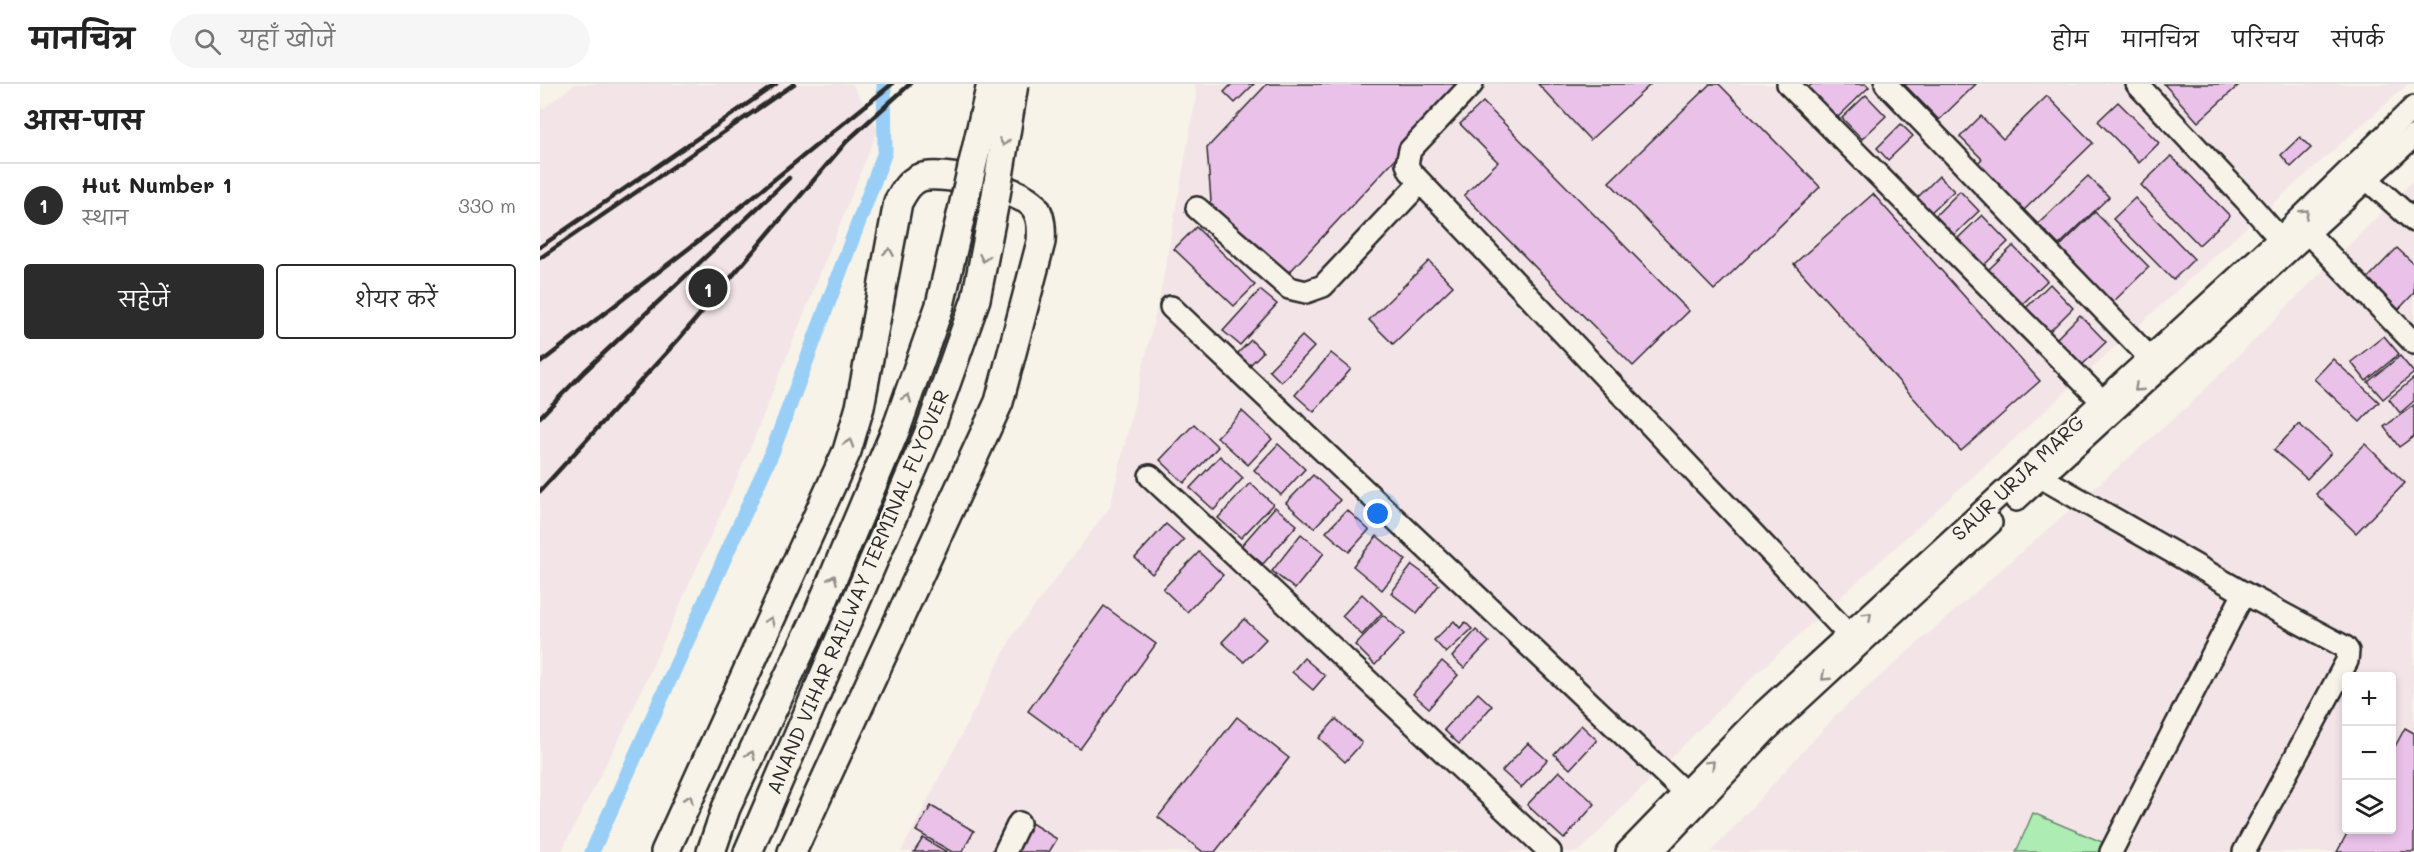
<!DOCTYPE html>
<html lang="hi">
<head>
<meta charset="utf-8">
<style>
  :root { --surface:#fff; --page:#f6f6f6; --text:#222; --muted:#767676; --line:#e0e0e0; --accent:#2b2b2b }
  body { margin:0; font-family:Mali,"Playpen Sans Deva",sans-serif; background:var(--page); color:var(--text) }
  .controls { position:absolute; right:18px; bottom:18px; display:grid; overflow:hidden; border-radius:6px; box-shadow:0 3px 9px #0003 }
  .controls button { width:54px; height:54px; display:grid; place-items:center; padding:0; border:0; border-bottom:2px solid var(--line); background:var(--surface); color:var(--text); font:30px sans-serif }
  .you { position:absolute; left:838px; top:430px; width:21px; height:21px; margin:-15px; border:4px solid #fff; border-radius:50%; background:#1a73e8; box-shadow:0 0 0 9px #1a73e833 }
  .badge { display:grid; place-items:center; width:39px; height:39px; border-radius:50%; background:var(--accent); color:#fff; font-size:20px; font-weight:700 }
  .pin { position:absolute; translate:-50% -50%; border:3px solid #fff; box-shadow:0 2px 6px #0006 }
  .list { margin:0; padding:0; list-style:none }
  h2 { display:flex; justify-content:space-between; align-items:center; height:78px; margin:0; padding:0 24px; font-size:26px }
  h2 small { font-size:20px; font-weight:400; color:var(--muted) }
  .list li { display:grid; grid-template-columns:39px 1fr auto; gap:18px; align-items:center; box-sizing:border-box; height:84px; padding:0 24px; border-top:2px solid var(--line) }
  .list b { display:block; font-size:22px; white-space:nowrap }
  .list p { margin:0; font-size:20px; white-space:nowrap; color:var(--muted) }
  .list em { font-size:20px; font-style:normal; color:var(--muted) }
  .actions { display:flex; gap:12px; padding:18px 24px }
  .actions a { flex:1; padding:14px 0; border:2px solid var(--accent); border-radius:6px; text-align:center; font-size:21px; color:var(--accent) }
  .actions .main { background:var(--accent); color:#fff }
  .icon { flex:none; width:33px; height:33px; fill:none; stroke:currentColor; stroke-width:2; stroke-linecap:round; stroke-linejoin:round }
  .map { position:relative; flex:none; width:1874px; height:768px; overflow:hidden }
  header { display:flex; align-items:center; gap:36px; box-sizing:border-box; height:84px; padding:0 30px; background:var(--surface); border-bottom:2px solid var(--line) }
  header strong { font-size:28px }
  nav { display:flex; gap:33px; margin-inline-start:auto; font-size:21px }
  .search { width:420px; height:54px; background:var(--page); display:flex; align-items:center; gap:15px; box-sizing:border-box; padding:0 21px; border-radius:33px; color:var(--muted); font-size:22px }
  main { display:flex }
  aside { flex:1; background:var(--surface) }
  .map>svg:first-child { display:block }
</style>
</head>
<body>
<header>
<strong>मानचित्र</strong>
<div class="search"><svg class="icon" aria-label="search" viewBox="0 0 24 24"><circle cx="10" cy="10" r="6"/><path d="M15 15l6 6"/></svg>यहाँ खोजें</div>
<nav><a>होम</a><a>मानचित्र</a><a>परिचय</a><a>संपर्क</a></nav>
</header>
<main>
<aside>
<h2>आस-पास<small></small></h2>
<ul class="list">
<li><span class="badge">1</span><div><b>Hut Number 1</b><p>स्थान</p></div><em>330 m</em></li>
</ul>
<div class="actions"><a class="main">सहेजें</a><a>शेयर करें</a></div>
</aside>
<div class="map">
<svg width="1874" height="768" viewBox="0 0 1874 768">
  <rect width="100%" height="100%" fill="#f7f3e8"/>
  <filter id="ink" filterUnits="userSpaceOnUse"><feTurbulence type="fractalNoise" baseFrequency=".0167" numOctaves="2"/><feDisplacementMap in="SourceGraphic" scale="12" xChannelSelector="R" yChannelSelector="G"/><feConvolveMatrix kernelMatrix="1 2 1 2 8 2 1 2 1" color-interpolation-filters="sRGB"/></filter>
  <g filter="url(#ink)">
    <g fill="#f3e4e8" fill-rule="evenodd">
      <path d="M35,0h277l26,45 -129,322 -124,276 -64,125h-21v-741z"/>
      <path d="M655,0h1213l-157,139 -519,473 -153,156h-678l112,-217 97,-128 50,-212 36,-197z"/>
      <path d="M1874,96v672h-703l126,-138 353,-310zM1806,592h46v154h-46z"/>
    </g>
    <path fill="#adecb3" stroke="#6c8c6f" stroke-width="1.5" d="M1493,729l76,32 -3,7h-90z"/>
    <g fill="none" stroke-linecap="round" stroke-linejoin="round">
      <path stroke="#99cff7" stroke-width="15" d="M52,768l179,-397 114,-303 -1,-68"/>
    </g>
    <g fill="#eac1e9" stroke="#2b2b2b" stroke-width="1.5">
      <path d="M692,0h22l-19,19 -11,-11z"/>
      <path d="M727,0h198l-180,193 -79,-71 5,-5 -4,-53z"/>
      <path d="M998,0h113l-61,56z"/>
      <path d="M1170,0h9l101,103 -106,103 -105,-108z"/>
      <path d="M1272,0h54l3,3 -33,32 -29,-30z"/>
      <path d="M1364,0h72l-37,36z"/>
      <path d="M1624,0h76l-42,38z"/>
      <path d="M1326,11l20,21 -24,23 -20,-21z"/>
      <path d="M1507,12l46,47 -72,70 -46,-48 7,-6 -22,-22 21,-21 22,23z"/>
      <path d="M943,18l206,209 -56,55 -169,-171 34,-33 -38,-38z"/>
      <path d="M1578,18l41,41 -20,20 -41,-42z"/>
      <path d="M1361,40l12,12 -25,24 -11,-12z"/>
      <path d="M1760,53l11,11 -20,19 -10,-12z"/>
      <path d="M1631,72l59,60 -31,29 -58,-60z"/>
      <path d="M1399,92l15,15 -24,22 -14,-14z"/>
      <path d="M1548,92l21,21 -50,48 -21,-21z"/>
      <path d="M1420,107l19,20 -27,26 -19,-19z"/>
      <path d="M1333,110l167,187 -79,70 -167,-187z"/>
      <path d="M1595,114l59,61 -21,21 -60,-61z"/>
      <path d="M1555,128l54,55 -39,38 -54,-55z"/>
      <path d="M1442,131l26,27 -26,25 -26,-27z"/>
      <path d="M656,143l59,58 -21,21 -60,-57z"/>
      <path d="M1473,162l34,35 -27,25 -34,-34z"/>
      <path d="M1857,164l17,16v29l-16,17 -31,-31z"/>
      <path d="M889,177l24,25 -60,58 -24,-24z"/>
      <path d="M173,191l8,8 -19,18 -8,-8z"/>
      <path d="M1510,200l23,24 -24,24 -23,-24z"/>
      <path d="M720,206l17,14 -37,41 -17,-14z"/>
      <path d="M1540,231l26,27 -25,24 -26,-26z"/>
      <path d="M762,252l12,11 -33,35 -12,-12z"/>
      <path d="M1844,252l15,18 -33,27 -15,-19z"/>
      <path d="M711,256l12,12 -17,17 -12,-12z"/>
      <path d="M791,269l20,16 -37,43 -19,-17z"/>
      <path d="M1860,272l14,17 -31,26 -15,-17z"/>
      <path d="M1793,275l46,43 -19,20 -46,-43z"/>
      <path d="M1874,294v23l-14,12 -11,-14z"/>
      <path d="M1874,321v31l-15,11 -15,-20z"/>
      <path d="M702,327l30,28 -24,26 -31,-28z"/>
      <path d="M654,340l24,23 -34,36 -24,-23z"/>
      <path d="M1759,340l32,29 -24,26 -33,-29z"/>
      <path d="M738,360l27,25 -24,26 -27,-25z"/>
      <path d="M1825,360l40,39 -49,50 -40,-39z"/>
      <path d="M680,372l23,22 -29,32 -24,-22z"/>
      <path d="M773,391l27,25 -26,28 -28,-25z"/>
      <path d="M710,399l23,21 -32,34 -23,-20z"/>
      <path d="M735,423l22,18 -34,39 -22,-18z"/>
      <path d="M807,426l22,20 -20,22 -23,-20z"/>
      <path d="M626,440l18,16 -32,34 -17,-16z"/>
      <path d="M761,450l23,19 -29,36 -23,-18z"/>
      <path d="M837,452l29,24 -24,30 -29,-24z"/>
      <path d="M659,468l24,23 -36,37 -24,-23z"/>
      <path d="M872,481l27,20 -22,28 -26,-20z"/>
      <path d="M822,510l20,19 -20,22 -20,-19z"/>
      <path d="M564,522l52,38 -76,105 -52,-38z"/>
      <path d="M843,531l21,19 -29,31 -20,-20z"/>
      <path d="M704,535l22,20 -22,23 -22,-20z"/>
      <path d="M914,537l6,7 5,-6 7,7 -26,24 -12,-13z"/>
      <path d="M936,546l13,12 -25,26 -12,-11z"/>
      <path d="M764,574l21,18 -12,14 -21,-18z"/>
      <path d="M902,577l16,14 -29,33 -16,-14z"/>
      <path d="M938,609l14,13 -33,38 -15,-14z"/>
      <path d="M697,633l52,41 -74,94h-12l-45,-35z"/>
      <path d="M796,635l26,24 -17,19 -26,-24z"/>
      <path d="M1041,641l16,15 -27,29 -16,-15z"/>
      <path d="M1865,644l9,5v119h-77l12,-22h43v-78z"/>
      <path d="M988,659l19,17 -26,28 -19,-17z"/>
      <path d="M1019,687l36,33 -31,35 -37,-34z"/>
      <path d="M391,722l43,25 -12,21h-10l-36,-21z"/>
      <path d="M488,737l29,18 -8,13h-40z"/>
      <path d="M383,754l24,14h-33z"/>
    </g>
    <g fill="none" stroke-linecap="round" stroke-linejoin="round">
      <defs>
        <g id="minor">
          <path d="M932,0l-62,66 -3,14 3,7 438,463"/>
          <path d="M1248,0l314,317"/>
          <path d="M1346,0l263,273"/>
          <path d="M1597,0l108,115 44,50"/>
          <path d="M1827,95l47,42"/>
          <path d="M657,124l92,80 17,4 17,-6 97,-103"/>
          <path d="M1768,149l106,110"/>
          <path d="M631,223l513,485"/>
          <path d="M1490,387l214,122 101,54 3,4 -1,10 -103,191"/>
          <path d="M610,392l400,376"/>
          <path d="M1476,416l398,-364"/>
          <path d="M465,768l14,-29"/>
          <path d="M1087,768l130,-134 522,-479 135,-132"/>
          <path d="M1112,768l114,-121 225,-208"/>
          <path d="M1571,768l133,-259"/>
        </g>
        <g id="major">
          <path d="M125,768l182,-401 13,-44 38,-205c6,-10 10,-19 21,-24 21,-9 101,11 115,28 8,10 8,24 7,36l-42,160 -207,450"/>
          <path d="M171,768l15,-44 91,-192 81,-192 42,-119 25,-107"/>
          <path d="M208,768l181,-420 47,-133 19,-98"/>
        </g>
      </defs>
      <use href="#minor" stroke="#2b2b2b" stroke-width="26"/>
      <use href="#major" stroke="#2b2b2b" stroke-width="32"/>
      <use href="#minor" stroke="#f7f3e8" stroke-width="21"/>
      <use href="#major" stroke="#f7f3e8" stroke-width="27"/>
      <g stroke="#2b2b2b" stroke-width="4.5">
        <path d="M0,163l236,-163"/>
        <path d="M0,174l254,-174"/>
        <path d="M0,279l161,-124 191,-155"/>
        <path d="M0,333l45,-46 204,-193"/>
        <path d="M0,407l138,-151 169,-199 63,-57"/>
      </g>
      <defs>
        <g id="major-bridge">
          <path d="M425,114l26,-114"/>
          <path d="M455,117l19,-117"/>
        </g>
      </defs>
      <use href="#major-bridge" stroke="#2b2b2b" stroke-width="32" stroke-linecap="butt"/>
      <use href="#major-bridge" stroke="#f7f3e8" stroke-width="27"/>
    </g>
    <defs><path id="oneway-chevron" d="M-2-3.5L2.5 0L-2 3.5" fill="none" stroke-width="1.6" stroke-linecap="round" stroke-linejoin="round" transform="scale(1.5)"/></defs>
    <g stroke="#918f8a">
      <use href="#oneway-chevron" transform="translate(464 58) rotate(99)"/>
      <use href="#oneway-chevron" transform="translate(1765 129) rotate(-44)"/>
      <use href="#oneway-chevron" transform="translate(349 168) rotate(-80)"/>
      <use href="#oneway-chevron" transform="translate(444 174) rotate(101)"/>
      <use href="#oneway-chevron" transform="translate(1598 304) rotate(137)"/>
      <use href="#oneway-chevron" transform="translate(367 314) rotate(-70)"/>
      <use href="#oneway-chevron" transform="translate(309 359) rotate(-72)"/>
      <use href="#oneway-chevron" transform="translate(293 495) rotate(-67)"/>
      <use href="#oneway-chevron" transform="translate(1328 532) rotate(-43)"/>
      <use href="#oneway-chevron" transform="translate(230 537) rotate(-66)"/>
      <use href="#oneway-chevron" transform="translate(1285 593) rotate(137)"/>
      <use href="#oneway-chevron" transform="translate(211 671) rotate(-65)"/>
      <use href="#oneway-chevron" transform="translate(1171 680) rotate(-45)"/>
      <use href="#oneway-chevron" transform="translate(149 715) rotate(-66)"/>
    </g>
  </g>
  <g text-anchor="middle" stroke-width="4.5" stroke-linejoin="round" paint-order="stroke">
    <g font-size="20" fill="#2b2b2b" stroke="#f7f3e8">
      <text transform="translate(1478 394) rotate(-43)" y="7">SAUR URJA MARG</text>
      <text transform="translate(318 508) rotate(-67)" y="7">ANAND VIHAR RAILWAY TERMINAL FLYOVER</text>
    </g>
  </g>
</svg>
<div class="controls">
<button>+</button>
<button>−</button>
<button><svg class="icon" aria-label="layers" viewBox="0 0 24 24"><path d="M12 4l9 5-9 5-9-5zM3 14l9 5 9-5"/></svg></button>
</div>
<div class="you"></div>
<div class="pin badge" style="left:168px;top:204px">1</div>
</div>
</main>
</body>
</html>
